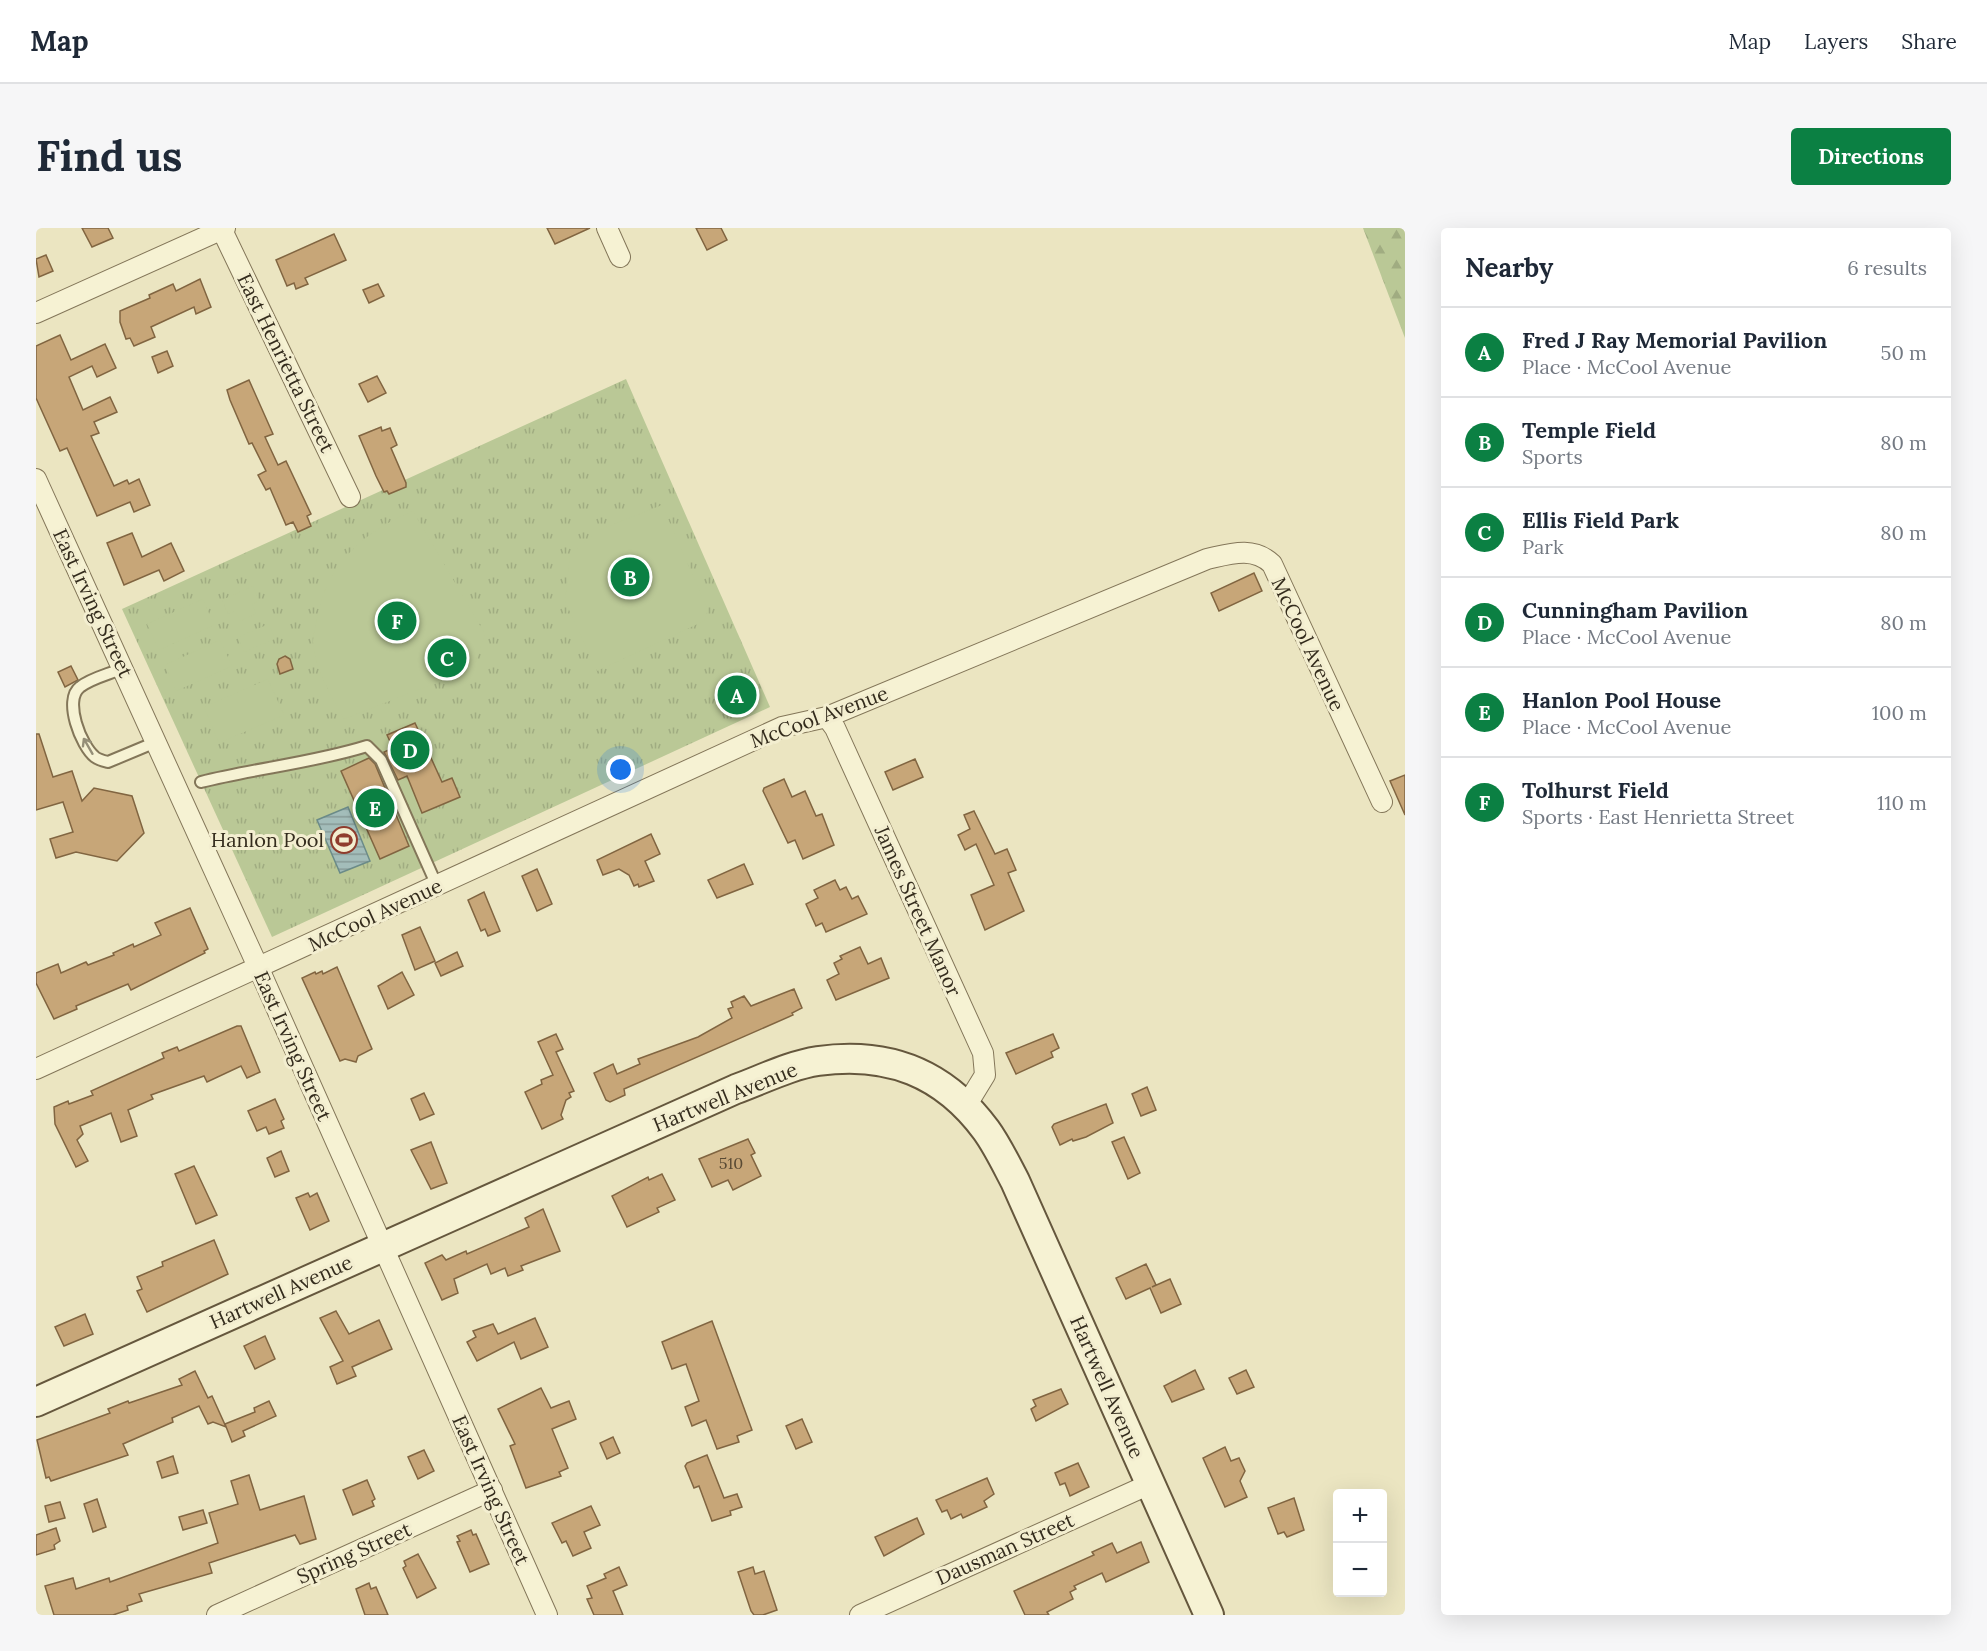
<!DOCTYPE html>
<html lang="en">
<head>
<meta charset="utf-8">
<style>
  :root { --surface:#fff; --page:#f6f6f7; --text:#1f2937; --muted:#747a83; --line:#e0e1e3; --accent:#0b8043 }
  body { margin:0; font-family:Lora,serif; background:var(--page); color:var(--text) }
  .controls { position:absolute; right:18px; bottom:18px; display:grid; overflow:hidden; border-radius:6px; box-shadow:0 6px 24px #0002 }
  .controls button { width:54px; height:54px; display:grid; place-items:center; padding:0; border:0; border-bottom:2px solid var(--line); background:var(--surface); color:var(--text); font:30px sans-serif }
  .you { position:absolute; left:585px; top:542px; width:21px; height:21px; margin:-15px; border:4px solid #fff; border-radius:50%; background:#1a73e8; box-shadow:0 0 0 9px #1a73e833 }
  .badge { display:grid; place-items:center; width:39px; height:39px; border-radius:50%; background:var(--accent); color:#fff; font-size:20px; font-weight:700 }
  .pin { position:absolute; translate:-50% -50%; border:3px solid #fff; box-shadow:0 2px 6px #0006 }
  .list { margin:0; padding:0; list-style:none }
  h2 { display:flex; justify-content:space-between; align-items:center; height:78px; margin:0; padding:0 24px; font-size:26px }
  h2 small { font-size:20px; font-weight:400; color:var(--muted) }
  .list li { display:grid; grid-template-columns:39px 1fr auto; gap:18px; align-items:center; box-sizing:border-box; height:90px; padding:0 24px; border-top:2px solid var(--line) }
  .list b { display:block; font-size:22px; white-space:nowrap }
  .list p { margin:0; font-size:20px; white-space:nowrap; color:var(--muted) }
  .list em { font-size:20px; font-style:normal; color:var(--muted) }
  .map { position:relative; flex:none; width:1369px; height:1387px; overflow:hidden; border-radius:6px }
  header { display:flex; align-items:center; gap:36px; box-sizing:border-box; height:84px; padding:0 30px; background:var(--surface); border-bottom:2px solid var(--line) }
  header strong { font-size:28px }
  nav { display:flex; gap:33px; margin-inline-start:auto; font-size:21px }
  .intro { display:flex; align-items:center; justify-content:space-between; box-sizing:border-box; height:144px; padding:0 36px }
  h1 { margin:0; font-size:42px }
  .button { padding:15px 27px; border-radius:6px; background:var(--accent); color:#fff; font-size:21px; font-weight:700 }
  main { display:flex; gap:36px; padding:0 36px }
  aside { flex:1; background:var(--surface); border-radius:6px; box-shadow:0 6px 24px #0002 }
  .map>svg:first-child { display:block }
</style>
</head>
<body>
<header>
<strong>Map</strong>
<nav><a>Map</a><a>Layers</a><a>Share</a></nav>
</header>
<div class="intro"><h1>Find us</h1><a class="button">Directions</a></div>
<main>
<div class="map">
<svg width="1369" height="1387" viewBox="0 0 1369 1387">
  <defs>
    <pattern id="grass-tufts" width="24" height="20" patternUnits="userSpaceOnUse" patternTransform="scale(1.5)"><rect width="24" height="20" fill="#bac896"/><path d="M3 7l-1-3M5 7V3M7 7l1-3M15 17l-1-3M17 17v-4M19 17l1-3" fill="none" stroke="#a0ac81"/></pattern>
    <pattern id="forest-firs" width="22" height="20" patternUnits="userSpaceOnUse" patternTransform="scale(1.5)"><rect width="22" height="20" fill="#bac896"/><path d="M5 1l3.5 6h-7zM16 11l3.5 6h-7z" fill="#a0ac81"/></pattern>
    <pattern id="water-rules" width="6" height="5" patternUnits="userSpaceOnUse" patternTransform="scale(1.5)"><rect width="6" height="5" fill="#a3bdba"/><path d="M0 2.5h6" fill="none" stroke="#869a97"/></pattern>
  </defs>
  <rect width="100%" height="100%" fill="#ebe5c1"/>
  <path fill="url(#grass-tufts)" d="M590,151l144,328 -498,230 -150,-328z"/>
  <path fill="url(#forest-firs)" d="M1327,0h42v110z"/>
  <g fill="#bac896">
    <path d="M626,277l46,105 -4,11 -107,50 -32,-70 5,-46 29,-25z"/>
    <path d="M377,283l72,123 -10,29 -42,21 -89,35c-13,-24 -29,-49 -31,-77 0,-7 3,-16 4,-23 9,-54 47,-88 96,-108z"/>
    <path d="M217,358l6,15 -7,3 4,10 -16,7 -5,-10 -7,3 -6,-14z"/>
    <path d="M167,371l11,26 -55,25 -12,-26z"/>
    <path d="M233,396l6,15 -31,13 -6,-15z"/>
    <path d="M184,412l12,26 -56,25 -11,-26z"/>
    <path d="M232,451l16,36 -65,28 -15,-36z"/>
  </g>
  <path fill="url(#water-rules)" stroke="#6b8b88" stroke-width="1.5" d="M312,579l22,54 -30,12 -23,-53z"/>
  <g fill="#c7a678" stroke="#816541" stroke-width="1.5">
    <path d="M46,0h26l5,10 -21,9z"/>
    <path d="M511,0h43l-35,16z"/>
    <path d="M660,0h25l6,12 -20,10z"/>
    <path d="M298,6l12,26 -41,18 3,6 -12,5 -2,-6 -7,3 -11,-26z"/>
    <path d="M10,27l7,16 -14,6 -3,-18z"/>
    <path d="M164,51l11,28 -15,7 -2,-7 -43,20 4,10 -21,9 -4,-8 -4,1 -6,-17v-11l30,-13 -1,-3 24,-11 3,7z"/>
    <path d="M342,56l6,12 -15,7 -6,-13z"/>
    <path d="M24,107l11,25 34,-16 11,24 -19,9 -5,-11 -23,11 14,33 27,-13 7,15 -23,10 5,11 -8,3 23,50 13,-6 2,4 10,-5 11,26 -16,7 -4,-10 -33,14 -30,-68 -7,3 -24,-53v-52z"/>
    <path d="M131,123l6,15 -15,7 -6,-16z"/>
    <path d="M341,148l9,17 -18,9 -9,-18z"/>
    <path d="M213,152l24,54 -8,3 13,28 8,-4 25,53 -4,2 4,10 -13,6 -5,-10 -7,3 -16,-37 -4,2 -8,-15 8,-4 -14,-28 -3,1 -19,-44 -3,-10z"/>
    <path d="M345,199l1,4 8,-3 7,17 -6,3 15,35v4l-17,7 -2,-3 -3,1 -8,-16 -17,-40z"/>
    <path d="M96,305l10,24 29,-14 13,28 -20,10 -5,-11 -35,15 -17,-42z"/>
    <path d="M1218,345l8,18 -43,20 -8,-18z"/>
    <path d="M249,428l5,3 3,10 -13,5 -3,-10 2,-5z"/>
    <path d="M35,438l7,14 -13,7 -7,-15z"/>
    <path d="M708,453l7,20 -22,8 -7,-20z"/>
    <path d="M379,495l27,59 10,-4 8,19 -38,16 -15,-37 -9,4 -14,-28 9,-4 -6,-13z"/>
    <path d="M0,506h3l14,43 19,-6 10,30 12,-13 38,8 12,37 -27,28 -41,-9 -20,6 -6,-19 23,-7 -10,-30 -27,8z"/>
    <path d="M333,530l6,6 34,82 -29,13 -39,-88z"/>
    <path d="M879,531l8,18 -30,13 -8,-18z"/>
    <path d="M1369,547v40l-15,-34z"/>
    <path d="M748,551l8,18 13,-6 11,25 6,-2 12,31 -31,14 -8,-19 -7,3 -25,-52 1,-3z"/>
    <path d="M938,583l21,43 12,-5 9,21 -8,3 16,38 -39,19 -14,-35 23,-10 -18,-41 -11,6 -7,-15 12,-6 -6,-14z"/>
    <path d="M615,606l9,20 -15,7 9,20 -15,6 -1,-3 -4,2 -5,-11 -10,-6 -16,6 -6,-15z"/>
    <path d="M708,636l9,20 -36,14 -9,-18z"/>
    <path d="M501,641l15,35 -15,7 -15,-35z"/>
    <path d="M799,652l5,10 6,-3 6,12 6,-3 9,18 -41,18 -4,-9 -6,3 -10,-22 12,-6 -4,-8z"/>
    <path d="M448,664l16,39 -12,5 -3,-7 -4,2 -13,-31z"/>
    <path d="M154,680l18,41 -4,2 1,2 -74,37 -3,-6 -52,22 1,3 -23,10 -18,-36v-10l22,-9 3,9 25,-11 2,3 26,-10 -1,-2 20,-9 1,3 27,-12 -6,-12z"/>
    <path d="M384,699l15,34 -20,9 -13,-35z"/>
    <path d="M824,719l8,17 13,-6 8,20 -53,22 -9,-20 12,-6 -5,-11 8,-4 -2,-3z"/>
    <path d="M421,724l6,14 -22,10 -6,-13z"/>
    <path d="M301,739l35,82 -14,7 -2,6 -11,-3 -5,2 -38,-83 13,-6 1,2 6,-3 1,3z"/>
    <path d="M366,744l12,23 -26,14 -10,-23z"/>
    <path d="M758,761l8,19 -10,5 1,2 -169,74 1,6 -15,7 -4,-2 -12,-27 19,-9 4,10 23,-10 -2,-5 60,-22 34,-19 -4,-9 5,-2 -2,-5 13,-6 7,10z"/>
    <path d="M201,798h4l19,46 -13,6 -6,-12 -34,16 -3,-6 -53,19 2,4 -25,11 9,26 -16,6 -10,-29 -31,13 3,8 -6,6 11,21 -12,6 -21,-43 -1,-17 14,-6 1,3 24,-9 -2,-4 73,-33 -2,-5 15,-6 2,4z"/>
    <path d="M520,806l7,15 -7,3 18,39 -5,2 2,4 -5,3 -5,15 2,4 -21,10 -17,-37 17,-8 -1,-4 12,-5 -15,-33z"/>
    <path d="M1017,806l6,14 -8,4 2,5 -37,17 -10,-21z"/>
    <path d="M1111,859l9,23 -15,6 -9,-22z"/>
    <path d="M388,865l10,21 -14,6 -9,-21z"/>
    <path d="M239,871l9,20 -3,2 3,7 -15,6 -3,-7 -9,4 -9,-20z"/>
    <path d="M1070,876l7,19 -27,14 -13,4 -1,-2 -12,6 -8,-18 2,-3z"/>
    <path d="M1088,909l16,36 -12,6 -16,-37z"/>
    <path d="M712,911l7,14 -4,2 10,21 -28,14 -5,-10 -16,7 -13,-28z"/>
    <path d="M395,914l16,41 -16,6 -20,-39z"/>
    <path d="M245,923l8,20 -14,6 -8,-19z"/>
    <path d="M158,938l23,49 -21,9 -21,-50z"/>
    <path d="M626,946l13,26 -18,8 2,4 -32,15 -15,-31 36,-19 1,3z"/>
    <path d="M272,965l2,4 7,-4 12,28 -19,9 -14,-32z"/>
    <path d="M507,981l17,42 -39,15 2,4 -15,6 -3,-8 -14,6 -4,-10 -33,15 4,14 -16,7 -17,-37 17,-8 4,5 20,-9 1,3 62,-27 -4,-9z"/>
    <path d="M178,1012l14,34 -81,38 -10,-21 5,-2 -5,-12 26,-11 -1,-4z"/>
    <path d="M1110,1036l10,21 -4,2 18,-8 11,25 -20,9 -11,-25 -24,11 -10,-21z"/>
    <path d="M300,1083l13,23 30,-14 13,29 -40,18 4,9 -19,8 -7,-17 13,-6 -23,-43z"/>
    <path d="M49,1086l8,20 -29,12 -9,-19z"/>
    <path d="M499,1090l13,29 -27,12 -7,-17 -37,19 -10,-19 9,-5 -3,-6 20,-7 5,10z"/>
    <path d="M676,1093l40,109 -15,6 2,6 -22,7 -11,-29 -14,6 -7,-19 14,-6 -13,-37 -14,5 -10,-27z"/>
    <path d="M229,1108l10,23 -20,10 -11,-23z"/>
    <path d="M1159,1142l9,19 -32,13 -8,-16z"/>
    <path d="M1210,1142l8,17 -17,7 -8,-16z"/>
    <path d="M159,1143l13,27 4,-2 14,31 -13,-5 -5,2 -9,-18 -27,12 1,4 -50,22 5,11 -77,26 -2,-4 -3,1 -9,-38 73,-27 -2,-4 20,-8 1,2 53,-18 -3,-6z"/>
    <path d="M505,1160l10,20 18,-7 7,18 -24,10 16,39 -9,4 2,4 -35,12 -16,-42 5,-2 -17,-35z"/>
    <path d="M1025,1161l7,15 -32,17 -5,-12 5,-3 -3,-6z"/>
    <path d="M233,1173l7,15 -33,15 2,5 -13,6 -7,-18 30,-12 -1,-4z"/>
    <path d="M766,1191l10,23 -16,7 -10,-23z"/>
    <path d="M577,1209l7,16 -13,6 -7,-16z"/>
    <path d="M1189,1219l6,14 8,-3 6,13 -5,10 7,16 -22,10 -22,-49z"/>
    <path d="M388,1222l10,21 -16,8 -10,-22z"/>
    <path d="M671,1227l17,43 13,-4 5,13 -12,4 1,4 -19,6 -13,-35 -5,2 -9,-22 2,-3z"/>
    <path d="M137,1228l5,17 -16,5 -5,-16z"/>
    <path d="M1042,1235l11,24 -19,9 -5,-13 -5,2 -5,-12z"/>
    <path d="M213,1247l11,35 44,-14 12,43 -16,5 -5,-9 -86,28 3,10 -73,21 3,7 -15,5 1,4 -15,5h-59l-9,-29 28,-8 3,11 33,-11 1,4 108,-39 -9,-30 29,-9 -7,-23z"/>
    <path d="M951,1250l7,16 -10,7 3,6 -24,11 -2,-4 -10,5 -4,-9 -5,2 -6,-12z"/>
    <path d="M331,1252l8,19 -3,2 2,5 -21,9 -10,-25z"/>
    <path d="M1258,1270l10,32 -17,7 -3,-5 -6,2 -10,-26z"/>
    <path d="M61,1271l9,28 -13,5 -9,-28z"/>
    <path d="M24,1274l5,16 -16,4 -4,-16z"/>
    <path d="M555,1278l9,19 -16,7 7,16 -18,8 -7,-15 -4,2 -10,-20z"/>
    <path d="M167,1282l4,13 -24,7 -4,-13z"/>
    <path d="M881,1290l7,16 -40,22 -9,-19z"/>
    <path d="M20,1300l4,13 -6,4 1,4 -19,6v-20z"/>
    <path d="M435,1302l2,5 3,-1 13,30 -19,8 -13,-30 3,-1 -3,-5z"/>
    <path d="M1105,1314l8,20 -43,20 -4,-9 -28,13 2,3 -6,3 3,7 -26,13 2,3h-24l-11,-24 80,-36 -2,-3 20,-9 5,10z"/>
    <path d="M382,1326l18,34 -19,10 -14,-30 3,-2 -2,-5z"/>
    <path d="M583,1339l8,18 -14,6 10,24h-29l-7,-16 5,-1 -5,-12 19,-8 -2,-4z"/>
    <path d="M717,1339l2,7 9,-3 13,39 -14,5h-9l-3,-4 -13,-39z"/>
    <path d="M333,1355l2,6 5,-2 12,28h-23l-9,-26z"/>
  </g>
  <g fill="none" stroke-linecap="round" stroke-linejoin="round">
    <defs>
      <g id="lane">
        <path d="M87,440c-13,6 -32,10 -43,19 -17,13 1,59 15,70 4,3 9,4 13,5l48,-20"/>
        <path d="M165,554c55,-14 112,-19 166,-36l14,14 56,126"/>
      </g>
      <g id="street">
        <path d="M185,0l129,269"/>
        <path d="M571,0l13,29"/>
        <path d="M0,85l189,-85"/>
        <path d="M0,251l223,490 288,646"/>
        <path d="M791,489l8,11 148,325 2,22 -19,31"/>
        <path d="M0,841l746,-342 45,-10 380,-158c23,-5 46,-13 65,5l110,238"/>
        <path d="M181,1387l275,-125"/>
        <path d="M824,1387l290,-131"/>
      </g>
      <path id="secondary" d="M0,1174l700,-313c27,-10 55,-24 82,-28 70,-10 126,12 168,69 11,15 20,34 29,51l194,434"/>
    </defs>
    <use href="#lane" stroke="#837659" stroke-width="14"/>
    <use href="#street" stroke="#837659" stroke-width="22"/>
    <use href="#secondary" stroke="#65573d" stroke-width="32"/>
    <use href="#lane" stroke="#f6f2d3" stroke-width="10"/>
    <use href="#street" stroke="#f6f2d3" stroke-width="20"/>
    <use href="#secondary" stroke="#f6f2d3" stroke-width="28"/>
  </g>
  <defs><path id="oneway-shaft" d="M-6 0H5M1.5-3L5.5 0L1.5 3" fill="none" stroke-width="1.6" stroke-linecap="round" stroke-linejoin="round" transform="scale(1.5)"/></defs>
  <use stroke="#958f78" href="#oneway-shaft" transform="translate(52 518) rotate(-120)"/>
  <defs>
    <symbol id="stadium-ring" viewBox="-11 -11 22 22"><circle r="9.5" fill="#f3eed0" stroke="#8f3c2d" stroke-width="1.5"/><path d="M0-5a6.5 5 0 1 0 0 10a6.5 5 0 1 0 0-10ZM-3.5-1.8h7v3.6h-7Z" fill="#8f3c2d"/></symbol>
  </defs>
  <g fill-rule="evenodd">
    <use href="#stadium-ring" x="293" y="597" width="30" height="30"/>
  </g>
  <g text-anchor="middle" stroke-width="6" stroke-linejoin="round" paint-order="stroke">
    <g font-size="16" fill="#594a34">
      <text x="695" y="941">510</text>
    </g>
    <g font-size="20" fill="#342c1d" stroke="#f3eed0">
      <text transform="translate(250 135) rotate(64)" y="7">East Henrietta Street</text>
      <text transform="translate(57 375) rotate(65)" y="7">East Irving Street</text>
      <text transform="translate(1272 416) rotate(65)" y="7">McCool Avenue</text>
      <text transform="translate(783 489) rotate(-20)" y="7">McCool Avenue</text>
      <text transform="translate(882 683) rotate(66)" y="7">James Street Manor</text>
      <text transform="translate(339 687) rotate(-25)" y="7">McCool Avenue</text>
      <text transform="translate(257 818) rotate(66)" y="7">East Irving Street</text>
      <text transform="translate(689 869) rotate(-22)" y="7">Hartwell Avenue</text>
      <text transform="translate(245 1064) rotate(-24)" y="7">Hartwell Avenue</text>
      <text transform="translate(1071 1159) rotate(66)" y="7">Hartwell Avenue</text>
      <text transform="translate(455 1262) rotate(66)" y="7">East Irving Street</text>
      <text transform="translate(969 1321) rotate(-24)" y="7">Dausman Street</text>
      <text transform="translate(318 1325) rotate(-24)" y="7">Spring Street</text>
    </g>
    <g font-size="20" fill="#342c1d" stroke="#f3eed0" text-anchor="end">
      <text x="288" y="619">Hanlon Pool</text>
    </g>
  </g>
</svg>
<div class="controls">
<button>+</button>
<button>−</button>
</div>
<div class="you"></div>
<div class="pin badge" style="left:701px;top:467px">A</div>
<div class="pin badge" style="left:594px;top:349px">B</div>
<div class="pin badge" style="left:411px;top:430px">C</div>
<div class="pin badge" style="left:374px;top:522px">D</div>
<div class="pin badge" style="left:339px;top:580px">E</div>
<div class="pin badge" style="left:361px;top:393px">F</div>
</div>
<aside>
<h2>Nearby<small>6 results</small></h2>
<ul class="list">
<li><span class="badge">A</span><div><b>Fred J Ray Memorial Pavilion</b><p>Place · McCool Avenue</p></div><em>50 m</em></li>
<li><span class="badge">B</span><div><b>Temple Field</b><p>Sports</p></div><em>80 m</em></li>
<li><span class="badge">C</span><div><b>Ellis Field Park</b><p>Park</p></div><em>80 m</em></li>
<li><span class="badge">D</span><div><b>Cunningham Pavilion</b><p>Place · McCool Avenue</p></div><em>80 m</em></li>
<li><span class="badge">E</span><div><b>Hanlon Pool House</b><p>Place · McCool Avenue</p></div><em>100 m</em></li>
<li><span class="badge">F</span><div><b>Tolhurst Field</b><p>Sports · East Henrietta Street</p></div><em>110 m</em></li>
</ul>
</aside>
</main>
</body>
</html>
